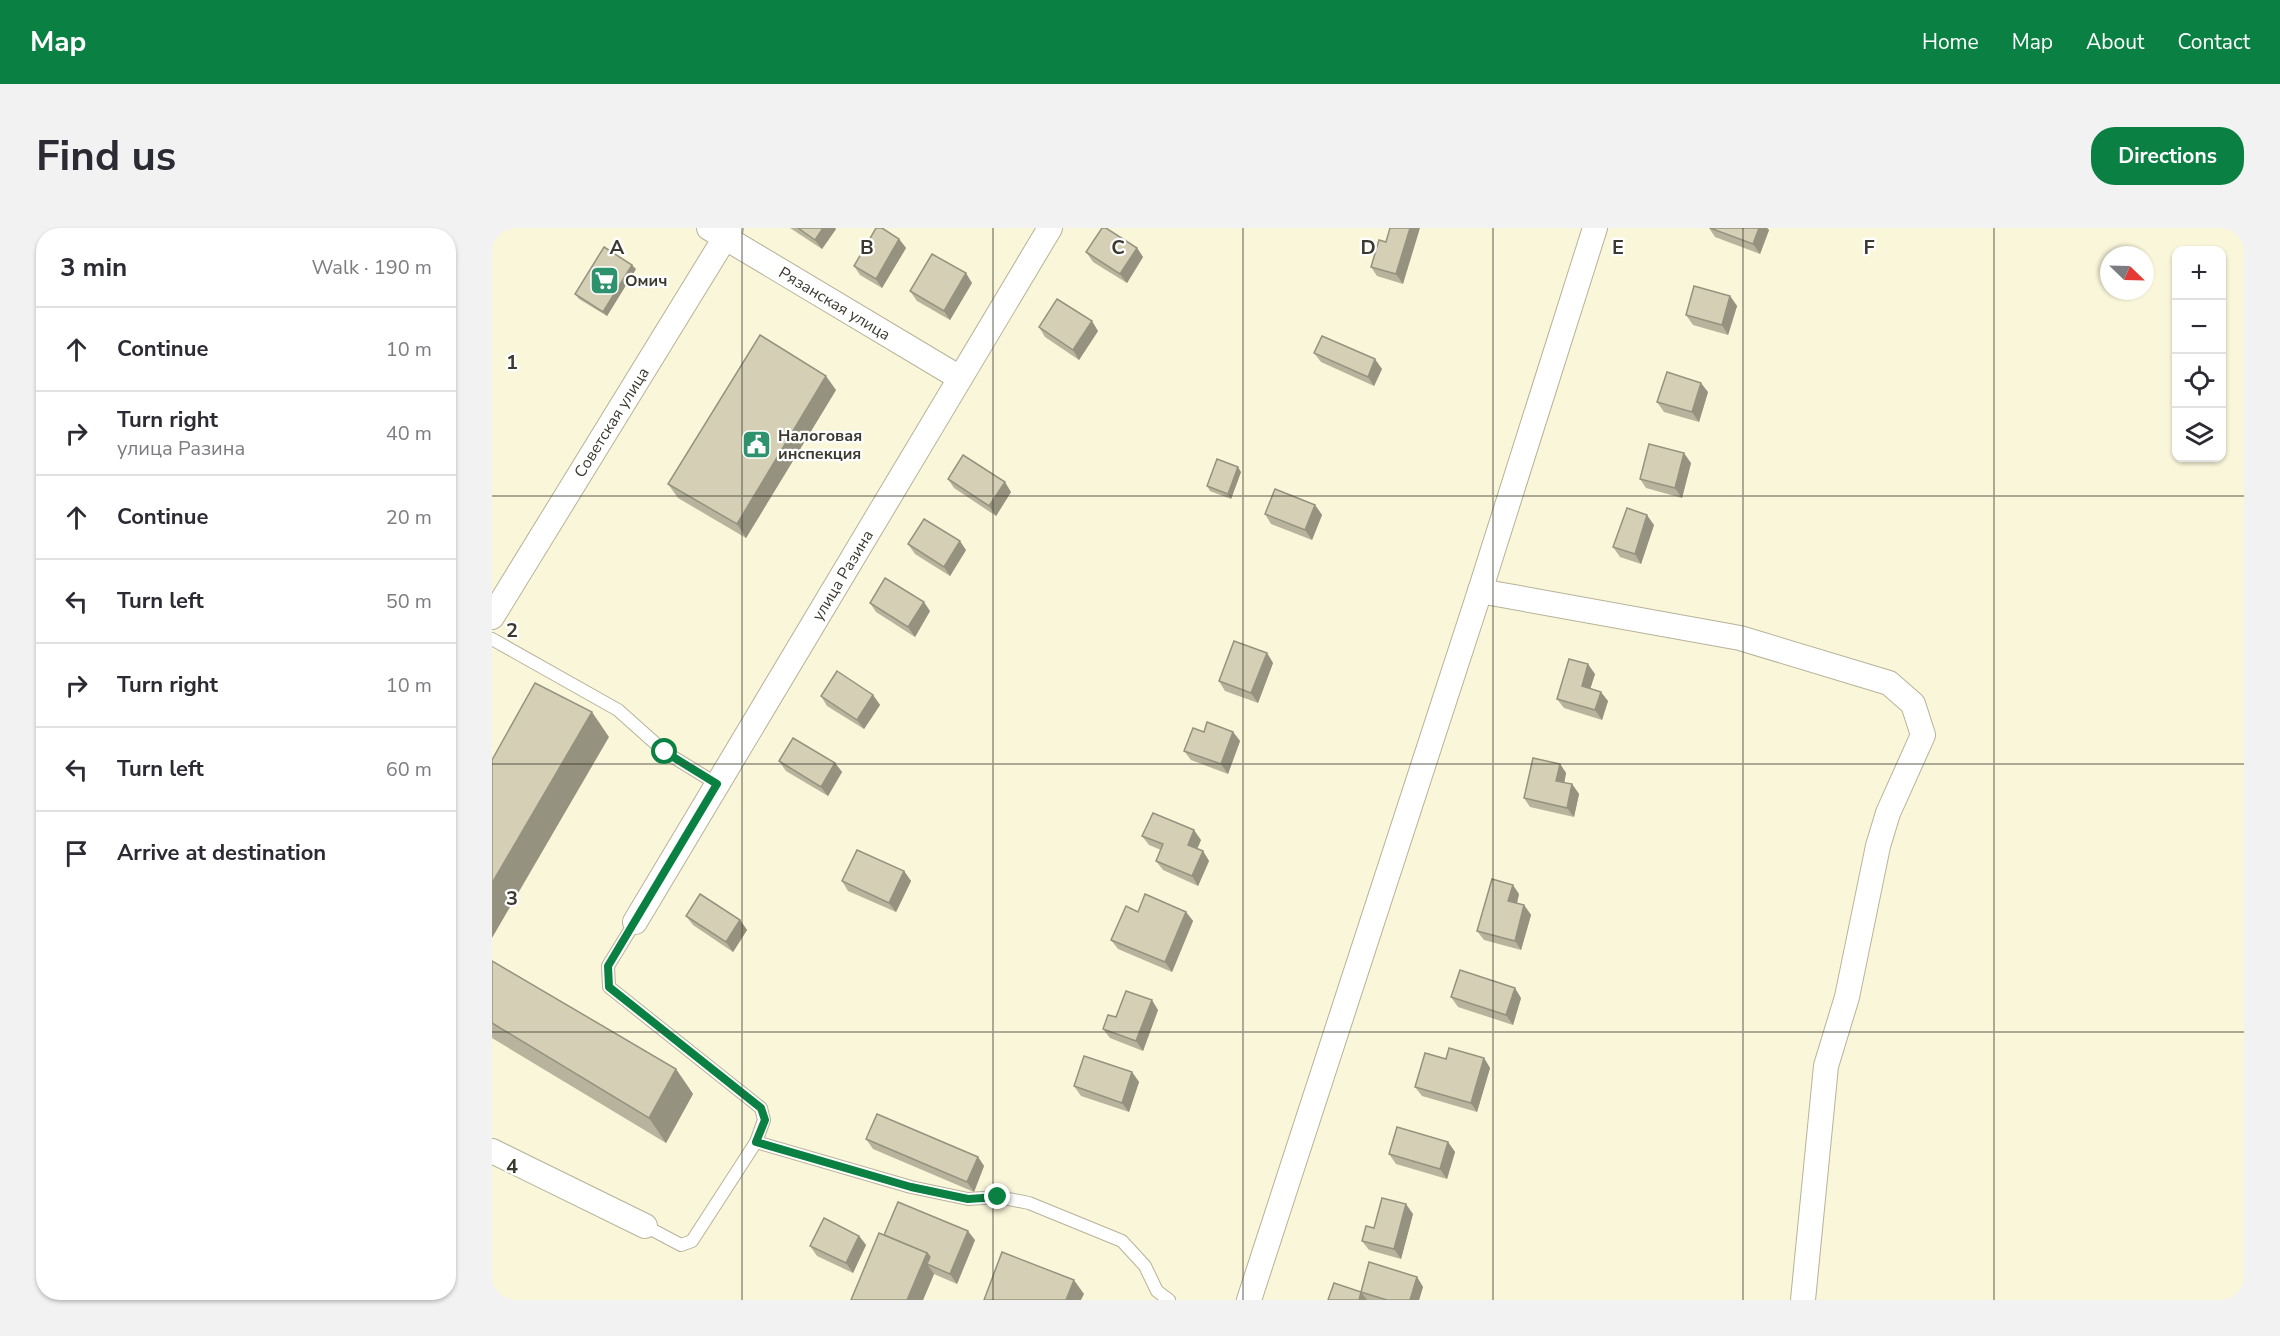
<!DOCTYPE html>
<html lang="en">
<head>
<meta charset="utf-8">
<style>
  :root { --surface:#fff; --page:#f2f2f3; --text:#2b2b33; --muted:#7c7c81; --line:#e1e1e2; --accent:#0b8043 }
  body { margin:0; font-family:"Nunito Sans",sans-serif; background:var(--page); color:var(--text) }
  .controls { position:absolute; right:18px; top:18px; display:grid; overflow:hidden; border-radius:12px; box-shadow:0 2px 4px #0004 }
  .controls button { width:54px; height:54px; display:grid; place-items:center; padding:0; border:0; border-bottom:2px solid var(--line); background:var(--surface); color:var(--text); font:30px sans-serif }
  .compass { position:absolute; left:1608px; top:18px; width:54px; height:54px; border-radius:50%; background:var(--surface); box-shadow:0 2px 4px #0004; rotate:113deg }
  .stop { position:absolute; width:18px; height:18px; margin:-14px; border:4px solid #0b8043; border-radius:50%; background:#fff }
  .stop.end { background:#0b8043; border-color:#fff; box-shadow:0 2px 6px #0008 }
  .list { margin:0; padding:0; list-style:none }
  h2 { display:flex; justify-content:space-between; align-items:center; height:78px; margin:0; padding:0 24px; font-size:26px }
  h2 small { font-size:20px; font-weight:400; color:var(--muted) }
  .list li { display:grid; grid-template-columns:39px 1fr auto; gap:18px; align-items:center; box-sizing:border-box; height:84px; padding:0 24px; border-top:2px solid var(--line) }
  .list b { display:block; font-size:22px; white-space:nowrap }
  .list p { margin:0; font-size:20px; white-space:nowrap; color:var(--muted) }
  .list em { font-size:20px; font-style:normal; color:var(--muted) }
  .icon { flex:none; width:33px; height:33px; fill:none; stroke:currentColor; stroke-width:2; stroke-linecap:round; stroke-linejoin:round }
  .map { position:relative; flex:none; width:1752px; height:1072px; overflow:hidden; border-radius:24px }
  header { display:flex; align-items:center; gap:36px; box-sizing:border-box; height:84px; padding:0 30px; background:var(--accent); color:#fff }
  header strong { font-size:28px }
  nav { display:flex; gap:33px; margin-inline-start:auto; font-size:21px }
  .intro { display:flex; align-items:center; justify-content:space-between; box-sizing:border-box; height:144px; padding:0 36px }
  h1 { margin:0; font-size:42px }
  .button { padding:15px 27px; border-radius:24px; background:var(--accent); color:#fff; font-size:21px; font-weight:700 }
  main { display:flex; gap:36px; padding:0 36px }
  aside { flex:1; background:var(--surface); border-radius:24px; box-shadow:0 2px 4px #0004 }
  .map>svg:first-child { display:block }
</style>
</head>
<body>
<header>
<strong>Map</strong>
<nav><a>Home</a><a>Map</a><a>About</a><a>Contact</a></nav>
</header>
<div class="intro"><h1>Find us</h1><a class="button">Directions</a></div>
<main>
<aside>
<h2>3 min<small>Walk · 190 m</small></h2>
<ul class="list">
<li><svg class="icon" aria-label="ahead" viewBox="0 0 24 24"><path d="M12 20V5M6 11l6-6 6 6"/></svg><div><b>Continue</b></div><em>10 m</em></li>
<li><svg class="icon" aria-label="right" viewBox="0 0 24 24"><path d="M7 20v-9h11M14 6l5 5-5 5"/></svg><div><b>Turn right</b><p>улица Разина</p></div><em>40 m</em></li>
<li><svg class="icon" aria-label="ahead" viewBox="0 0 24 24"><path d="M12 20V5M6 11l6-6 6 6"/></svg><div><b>Continue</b></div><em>20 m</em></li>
<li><svg class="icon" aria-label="left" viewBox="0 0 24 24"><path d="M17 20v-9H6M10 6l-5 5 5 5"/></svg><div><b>Turn left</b></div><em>50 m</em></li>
<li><svg class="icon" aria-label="right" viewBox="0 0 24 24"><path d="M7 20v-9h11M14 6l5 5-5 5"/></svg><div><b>Turn right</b></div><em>10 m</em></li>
<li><svg class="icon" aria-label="left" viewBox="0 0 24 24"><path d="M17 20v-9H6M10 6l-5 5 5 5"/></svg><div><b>Turn left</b></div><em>60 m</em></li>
<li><svg class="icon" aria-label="arrive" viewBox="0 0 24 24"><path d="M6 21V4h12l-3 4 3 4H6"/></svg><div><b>Arrive at destination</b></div></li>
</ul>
</aside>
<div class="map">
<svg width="1752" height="1072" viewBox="0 0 1752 1072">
  <rect width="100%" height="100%" fill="#faf6da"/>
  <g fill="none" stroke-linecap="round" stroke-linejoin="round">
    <defs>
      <g id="lane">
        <path d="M0,411l126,71 47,42 52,32"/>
        <path d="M143,694l-27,44 1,21 152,121 3,12 -8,22 -64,99 -11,4 -36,-19"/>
        <path d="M264,914l155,45 57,12 30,-2 31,6 93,38 23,25 12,25 12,9"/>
      </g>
      <g id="street">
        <path d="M217,0l251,150"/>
        <path d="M988,363l260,47 149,45 24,21 10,31 -35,78 -10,33 -31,151 -21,69 -23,234"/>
        <path d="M0,389l239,-389"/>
        <path d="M143,694l415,-694"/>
        <path d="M0,923l153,75"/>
        <path d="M757,1072l231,-709 115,-363"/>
      </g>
    </defs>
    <use href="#lane" stroke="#b7b298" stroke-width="14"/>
    <use href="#street" stroke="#b7b298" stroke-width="26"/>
    <use href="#lane" stroke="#fff" stroke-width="12"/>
    <use href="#street" stroke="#fff" stroke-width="24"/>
  </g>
  <g fill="#b7b39c">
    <path d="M298,0h45l1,1 -14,20z"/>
    <path d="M1217,0h58l2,2 -9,24 -45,-17z"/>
    <path d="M407,11l7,9 -24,40 -22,-13 -6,-9z"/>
    <path d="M894,14l17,42 -26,-8 -6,-9z"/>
    <path d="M645,20l6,9 -16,26 -34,-21 -7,-10z"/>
    <path d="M144,41l-29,47 -28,-17 -4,-5z"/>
    <path d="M480,55l-22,37 -33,-19 -7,-10z"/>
    <path d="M1238,68l7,10 -9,29 -35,-10 -7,-10z"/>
    <path d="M547,99l59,4 -19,29 -34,-23z"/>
    <path d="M822,125l68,16 -8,17 -53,-24z"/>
    <path d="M344,162l-90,148 -68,-40 -10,-14z"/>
    <path d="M1216,164l-9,30 -35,-10 -7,-10z"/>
    <path d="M1199,235l-9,35 -36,-10 -6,-9z"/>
    <path d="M749,244l-10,27 -21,-8 -3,-5z"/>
    <path d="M456,251l63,13 -15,24 -42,-28z"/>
    <path d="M823,277l7,10 -10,25 -41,-16 -6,-10z"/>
    <path d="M1162,297l-13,39 -21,-7 -7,-10z"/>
    <path d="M416,316l58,6 -16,26 -35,-22z"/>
    <path d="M378,375l60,8 -15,26 -39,-25z"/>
    <path d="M775,425l6,10 -15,40 -33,-12 -6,-10z"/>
    <path d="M1103,446l-5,15 18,12 -6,19 -38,-12 -7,-9z"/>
    <path d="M381,467l7,10 -16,24 -37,-23 -6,-10z"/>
    <path d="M712,504h29l7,9 -12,33 -37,-14 -7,-9z"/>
    <path d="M287,533l56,2 7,9 -14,24 -42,-25z"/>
    <path d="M1068,536l6,9 -2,10 8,1 7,10 -5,23 -44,-10 -6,-9z"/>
    <path d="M650,608l59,4 -4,9 6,2 6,10 -11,25 -35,-16 -7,-9 5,-11 -12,-5z"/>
    <path d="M412,643l7,10 -15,31 -48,-21 -6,-10z"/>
    <path d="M1027,666l-2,9 7,2 7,10 -10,35 -37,-10 -7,-9z"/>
    <path d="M646,684h48l7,9 -21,51 -54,-23 -7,-9z"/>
    <path d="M194,688l54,4 7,10 -14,22 -40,-27z"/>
    <path d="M0,733l184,108 17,25 -27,49 -174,-105z"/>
    <path d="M959,769l70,1 -8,27 -55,-18z"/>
    <path d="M666,782l-15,41 -33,-13 -7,-9 13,-12z"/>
    <path d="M992,830l6,10 -13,44 -55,-16 -7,-9 31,-28z"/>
    <path d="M640,844l7,10 -10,30 -48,-16 -7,-10z"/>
    <path d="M374,911l112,18 6,9 -10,26 -101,-43z"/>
    <path d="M956,914l7,10 -8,27 -51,-15 -7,-10z"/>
    <path d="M921,986l-12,45 -32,-9 -7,-9 12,-13z"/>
    <path d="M392,1007l91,5 -18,44 -23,-10 -11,26z"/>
    <path d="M367,1008l7,9 -13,28 -36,-17 -7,-10z"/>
    <path d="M925,1049l6,10 -4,13h-91z"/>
  </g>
  <g fill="#95927f">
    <path d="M331,0h12l1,1 -14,20 -7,-9z"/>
    <path d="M918,0h10l-17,56 -7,-10z"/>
    <path d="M1267,0h8l2,2 -9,24 -7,-10z"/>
    <path d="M407,11l7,9 -24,40 -6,-9z"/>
    <path d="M645,20l6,9 -16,26 -7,-9z"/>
    <path d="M140,37l4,4 -29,47 -4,-4z"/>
    <path d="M474,45l6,10 -22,37 -6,-9z"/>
    <path d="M1238,68l7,10 -9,29 -6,-10z"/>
    <path d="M600,93l6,10 -19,29 -6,-10z"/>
    <path d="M883,131l7,10 -8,17 -6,-9z"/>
    <path d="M334,148l10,14 -90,148 -9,-14z"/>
    <path d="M1209,155l7,9 -9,30 -7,-10z"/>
    <path d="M1192,225l7,10 -9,35 -7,-10z"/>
    <path d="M746,239l3,5 -10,27 -3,-5z"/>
    <path d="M513,254l6,10 -15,24 -7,-10z"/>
    <path d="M823,277l7,10 -10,25 -7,-10z"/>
    <path d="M1155,287l7,10 -13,39 -6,-10z"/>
    <path d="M468,313l6,9 -16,26 -6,-9z"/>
    <path d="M432,374l6,9 -15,26 -7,-10z"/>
    <path d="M775,425l6,10 -15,40 -7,-10z"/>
    <path d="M1096,436l7,10 -7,22 -6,-10z"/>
    <path d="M1109,464l7,9 -6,19 -7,-10z"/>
    <path d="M381,467l7,10 -16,24 -7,-9z"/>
    <path d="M100,484l17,25 -117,201v-55z"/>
    <path d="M741,504l7,9 -12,33 -7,-10z"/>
    <path d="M343,535l7,9 -14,24 -7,-9z"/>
    <path d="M1068,536l6,9 -3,17 -7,-9z"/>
    <path d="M1080,556l7,10 -5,23 -7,-9z"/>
    <path d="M702,602l7,10 -6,14 -7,-9z"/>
    <path d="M711,623l6,10 -11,25 -6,-10z"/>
    <path d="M412,643l7,10 -15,31 -7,-9z"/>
    <path d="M1021,657l6,9 -4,17 -7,-10z"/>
    <path d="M1032,677l7,10 -10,35 -6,-9z"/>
    <path d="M694,684l7,9 -21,51 -7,-10z"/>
    <path d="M248,692l7,10 -14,22 -7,-10z"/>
    <path d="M1023,760l6,10 -8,27 -7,-10z"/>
    <path d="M660,772l6,10 -15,41 -7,-10z"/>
    <path d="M992,830l6,10 -13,44 -6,-9z"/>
    <path d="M184,841l17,25 -27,49 -17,-25z"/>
    <path d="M640,844l7,10 -10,30 -7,-9z"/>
    <path d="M956,914l7,10 -8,27 -7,-10z"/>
    <path d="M486,929l6,9 -10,26 -7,-10z"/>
    <path d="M914,976l7,10 -12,45 -7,-10z"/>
    <path d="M476,1003l7,9 -18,44 -7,-10z"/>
    <path d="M367,1008l7,9 -13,28 -7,-10z"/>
    <path d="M435,1025l10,14 -10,-3 7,10 -11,26h-16z"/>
    <path d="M925,1049l6,10 -4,13h-9z"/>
    <path d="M582,1052l10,14 -3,6h-15z"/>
    <path d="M869,1064l6,8h-8z"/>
  </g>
  <g fill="#d5d0b5" stroke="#95927f" stroke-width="1.5">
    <path d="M306,0h25l-8,12z"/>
    <path d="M384,0h6l17,11 -23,40 -22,-13z"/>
    <path d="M610,0h4l31,20 -17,26 -34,-22z"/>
    <path d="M898,0h20l-14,46 -25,-7 8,-27 7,2z"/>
    <path d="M1218,0h49l-6,16z"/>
    <path d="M112,19l28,18 -29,47 -28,-18z"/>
    <path d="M440,26l34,19 -22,38 -34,-20z"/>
    <path d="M1202,58l36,10 -8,29 -36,-10z"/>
    <path d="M565,71l35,22 -19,29 -34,-23z"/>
    <path d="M268,107l66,41 -89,148 -69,-40z"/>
    <path d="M830,108l53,23 -7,18 -54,-24z"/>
    <path d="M1175,144l34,11 -9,29 -35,-10z"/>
    <path d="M1157,216l35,9 -9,35 -35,-9z"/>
    <path d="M471,227l42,27 -16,24 -41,-27z"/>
    <path d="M725,231l21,8 -10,27 -21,-8z"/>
    <path d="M783,261l40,16 -10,25 -40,-16z"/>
    <path d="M1135,280l20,7 -12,39 -22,-7z"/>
    <path d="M432,291l36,22 -16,26 -36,-23z"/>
    <path d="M393,350l39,24 -16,25 -38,-24z"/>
    <path d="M742,413l33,12 -16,40 -32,-12z"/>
    <path d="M1077,431l19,5 -6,22 19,6 -6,18 -38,-11z"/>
    <path d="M345,443l36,24 -16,25 -36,-24z"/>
    <path d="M43,455l57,29 -100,171v-123z"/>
    <path d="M715,494l26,10 -12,32 -37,-13 9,-23 11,4z"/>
    <path d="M301,510l42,25 -14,24 -42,-26z"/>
    <path d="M1041,530l27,6 -4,17 16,3 -5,24 -43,-10z"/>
    <path d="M661,585l41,17 -6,15 15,6 -11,25 -36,-15 7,-17 -21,-8z"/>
    <path d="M365,622l47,21 -15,32 -47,-22z"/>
    <path d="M1000,651l21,6 -5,16 16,4 -9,36 -38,-10z"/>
    <path d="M208,666l40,26 -14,22 -40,-26z"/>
    <path d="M653,666l41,18 -21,50 -54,-22 15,-34 12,6z"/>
    <path d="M0,733l184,108 -27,49 -157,-95z"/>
    <path d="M968,742l55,18 -9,27 -55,-18z"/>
    <path d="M634,763l26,9 -16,41 -33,-12 5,-14 8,2z"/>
    <path d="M957,820l35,10 -13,45 -56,-16 10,-34 21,6z"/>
    <path d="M592,828l48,16 -10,31 -48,-17z"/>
    <path d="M385,886l101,43 -11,25 -101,-43z"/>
    <path d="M905,899l51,15 -8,27 -51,-15z"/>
    <path d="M890,970l24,6 -12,45 -32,-8 4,-15 8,2z"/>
    <path d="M406,974l70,29 -18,43 -23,-10 3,-7 -3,-4 -43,-18z"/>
    <path d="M332,990l35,18 -13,27 -36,-17z"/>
    <path d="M387,1005l48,20 -20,47h-56z"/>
    <path d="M510,1024l72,28 -8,20h-82z"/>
    <path d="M877,1034l48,15 -7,23h-23l-26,-8z"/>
    <path d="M842,1055l27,9 -2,8h-31z"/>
  </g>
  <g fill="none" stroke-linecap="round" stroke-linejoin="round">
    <path stroke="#0b8043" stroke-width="8" d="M173,524l52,32 -109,182 1,21 152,121 4,12 -9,22 155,45 57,12 30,-2"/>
  </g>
  <path fill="none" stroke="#3c3a30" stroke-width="1.5" stroke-opacity="0.55" d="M250,0v1072M501,0v1072M751,0v1072M1001,0v1072M1251,0v1072M1502,0v1072M0,268h1752M0,536h1752M0,804h1752"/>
  <defs>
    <symbol id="supermarket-square" viewBox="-11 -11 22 22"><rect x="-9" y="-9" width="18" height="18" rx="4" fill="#2e926d" stroke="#fff"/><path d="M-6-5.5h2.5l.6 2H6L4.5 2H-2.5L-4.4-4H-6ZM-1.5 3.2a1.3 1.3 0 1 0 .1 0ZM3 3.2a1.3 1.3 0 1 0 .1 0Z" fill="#fff"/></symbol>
    <symbol id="civic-square" viewBox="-11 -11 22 22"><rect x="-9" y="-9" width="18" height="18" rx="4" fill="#2e926d" stroke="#fff"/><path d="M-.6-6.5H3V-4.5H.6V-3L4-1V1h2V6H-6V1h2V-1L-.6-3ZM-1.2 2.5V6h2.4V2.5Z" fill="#fff"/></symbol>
  </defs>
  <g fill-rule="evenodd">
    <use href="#supermarket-square" x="96" y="36" width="33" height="33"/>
    <use href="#civic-square" x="248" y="200" width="33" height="33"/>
  </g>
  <g text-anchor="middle" stroke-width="4.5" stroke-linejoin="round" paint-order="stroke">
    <g font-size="16" font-weight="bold" fill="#3c3a30" stroke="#fff" text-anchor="start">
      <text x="133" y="58">Омич</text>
      <text x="286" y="213">Налоговая<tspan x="286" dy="18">инспекция</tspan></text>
    </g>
    <g font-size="16" fill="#3c3a30" stroke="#fff">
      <text transform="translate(343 75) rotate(31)" y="6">Рязанская улица</text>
      <text transform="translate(119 194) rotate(-58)" y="6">Советская улица</text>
      <text transform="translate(350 347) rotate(-59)" y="6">улица Разина</text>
    </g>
  </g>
  <g font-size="20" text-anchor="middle" font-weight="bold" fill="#3c3a30" stroke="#fff" stroke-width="4.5" stroke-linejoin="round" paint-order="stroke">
    <text x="125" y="26">A</text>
    <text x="375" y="26">B</text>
    <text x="626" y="26">C</text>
    <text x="876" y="26">D</text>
    <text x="1126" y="26">E</text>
    <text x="1377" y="26">F</text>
    <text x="20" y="141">1</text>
    <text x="20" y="409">2</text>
    <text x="20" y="677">3</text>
    <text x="20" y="945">4</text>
  </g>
</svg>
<div class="controls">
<button>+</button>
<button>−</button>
<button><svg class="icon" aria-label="locate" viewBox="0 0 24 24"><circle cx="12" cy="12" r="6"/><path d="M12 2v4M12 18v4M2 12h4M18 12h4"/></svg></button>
<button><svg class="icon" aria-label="layers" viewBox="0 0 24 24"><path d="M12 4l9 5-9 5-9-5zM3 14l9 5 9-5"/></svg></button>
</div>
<svg class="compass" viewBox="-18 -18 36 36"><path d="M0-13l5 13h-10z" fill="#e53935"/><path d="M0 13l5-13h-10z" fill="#7c7c81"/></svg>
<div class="stop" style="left:173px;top:524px"></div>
<div class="stop end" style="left:506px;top:969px"></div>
</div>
</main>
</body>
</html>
